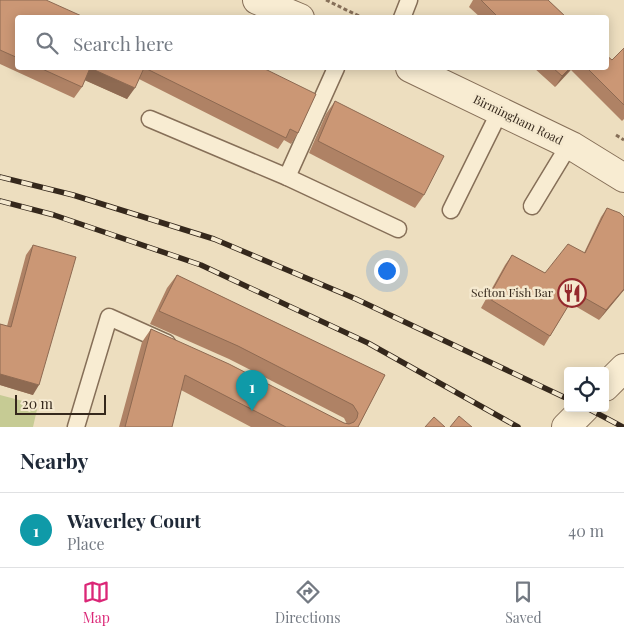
<!DOCTYPE html>
<html lang="en">
<head>
<meta charset="utf-8">
<style>
  :root { --surface:#fff; --page:#f6f6f7; --text:#1f2937; --muted:#747a83; --line:#e0e1e3; --accent:#db2777 }
  body { margin:0; font-family:"Playfair Display",serif; background:var(--page); color:var(--text) }
  .controls { position:absolute; right:15px; bottom:15px; display:grid; overflow:hidden; border-radius:5px; box-shadow:0 2px 12px #0003 }
  .controls button { width:45px; height:45px; display:grid; place-items:center; padding:0; border:0; border-bottom:1px solid var(--line); background:var(--surface); color:var(--text); font:25px sans-serif }
  .scale { position:absolute; left:15px; bottom:12px; width:91px; box-sizing:border-box; padding-left:5px; border:2px solid #35281c; border-top:0; font-size:14px; line-height:18px; white-space:nowrap; color:#35281c; -webkit-text-stroke:4px #f5e9cf; paint-order:stroke }
  .you { position:absolute; left:386px; top:270px; width:18px; height:18px; margin:-12px; border:4px solid #fff; border-radius:50%; background:#1a73e8; box-shadow:0 0 0 8px #1a73e833 }
  .badge { display:grid; place-items:center; width:32px; height:32px; border-radius:50%; background:var(--accent); color:#fff; font-size:16px; font-weight:700 }
  .pin { position:absolute; translate:-50% -41px; filter:drop-shadow(0 1px 2px #0008) }
  .pin::after { content:''; position:absolute; top:26px; width:18px; height:15px; background:inherit; clip-path:polygon(0 0,100% 0,50% 100%) }
  .list { margin:0; padding:0; list-style:none }
  h2 { display:flex; justify-content:space-between; align-items:center; height:65px; margin:0; padding:0 20px; font-size:21px }
  h2 small { font-size:16px; font-weight:400; color:var(--muted) }
  .list li { display:grid; grid-template-columns:32px 1fr auto; gap:15px; align-items:center; box-sizing:border-box; height:75px; padding:0 20px; border-top:1px solid var(--line) }
  .list b { display:block; font-size:19px; white-space:nowrap }
  .list p { margin:0; font-size:16px; white-space:nowrap; color:var(--muted) }
  .list em { font-size:16px; font-style:normal; color:var(--muted) }
  .icon { flex:none; width:28px; height:28px; fill:none; stroke:currentColor; stroke-width:2; stroke-linecap:round; stroke-linejoin:round }
  .map { position:relative; flex:none; width:624px; height:427px; overflow:hidden }
  .search { position:absolute; background:var(--surface); box-shadow:0 2px 12px #0003; left:15px; right:15px; top:15px; height:55px; display:flex; align-items:center; gap:12px; box-sizing:border-box; padding:0 18px; border-radius:5px; color:var(--muted); font-size:19px }
  .sheet { height:140px; background:var(--surface) }
  nav { display:flex; justify-content:space-around; align-items:center; box-sizing:border-box; height:70px; border-top:1px solid var(--line); background:var(--surface); font-size:14px; color:var(--muted) }
  nav a { display:grid; justify-items:center; gap:2px }
  nav .on { color:var(--accent) }
  .map>svg:first-child { display:block }
</style>
</head>
<body>
<div class="map">
<svg width="624" height="427" viewBox="0 0 624 427">
  <rect width="100%" height="100%" fill="#eddebf"/>
  <path fill="#c6cb94" d="M0,395l38,10 -5,22h-33z"/>
  <g fill="none" stroke-linecap="round" stroke-linejoin="round">
    <defs>
      <g id="service">
        <path d="M402,18l7,-18"/>
        <path d="M150,119l137,58 49,-109"/>
        <path d="M287,177l111,52"/>
        <path d="M532,206l37,-61"/>
        <path d="M451,210l49,-99"/>
        <path d="M76,427l33,-110 58,26"/>
      </g>
      <g id="tertiary">
        <path d="M257,0l43,18"/>
        <path d="M410,68l162,78 52,32"/>
        <path d="M605,387l19,-19"/>
        <path d="M566,427l19,-19"/>
      </g>
    </defs>
    <use href="#service" stroke="#866f58" stroke-width="19"/>
    <use href="#tertiary" stroke="#866f58" stroke-width="30"/>
    <g stroke="#866f58" stroke-width="3" stroke-dasharray="4 2.5" stroke-linecap="butt">
      <path d="M326,0l37,18"/>
      <path d="M616,135l8,5"/>
    </g>
    <use href="#service" stroke="#f8ecd2" stroke-width="16"/>
    <use href="#tertiary" stroke="#f8ecd2" stroke-width="28"/>
    <defs>
      <g id="rail">
        <path d="M0,177l73,18 141,44 142,60 212,100"/>
        <path d="M0,201l54,14 147,50 167,78 150,84"/>
        <path d="M587,408l36,19"/>
      </g>
    </defs>
    <use href="#rail" stroke="#35281c" stroke-width="5.5"/>
    <use href="#rail" stroke="#f5e9cf" stroke-width="4" stroke-dasharray="11" stroke-linecap="butt"/>
  </g>
  <g fill="#af8265">
    <path d="M0,0l18,18v50h245l35,65 -7,11 -7,-4 -6,9 -139,-70 -12,20 -42,-19 -3,7 -8,11 -74,-34z"/>
    <path d="M473,0h75l19,18h-86l-12,-11z"/>
    <path d="M624,48v71l-2,2 -51,-51 -16,17 -21,-19h72l6,-8z"/>
    <path d="M335,101l89,94 -9,13 -106,-55 17,-39z"/>
    <path d="M607,208l17,9v73l-25,30 -29,-17 -20,33 -6,10 -63,-38 24,-43 7,-10 33,18 39,-20 17,-36z"/>
    <path d="M33,245v150l-33,-10v-61l7,2 19,-71z"/>
    <path d="M177,275l208,100 -27,52h-107l-70,-37 -9,37h-53l23,-85 9,-13 193,94 3,1 -3,-6 -115,-59 -79,-35 17,-36z"/>
  </g>
  <g fill="#8e6a52">
    <path d="M90,68l45,20 -8,11 -45,-20z"/>
    <path d="M570,68h2l-17,19 7,-11z"/>
    <path d="M624,289v1l-25,30 7,-10z"/>
    <path d="M0,374l39,11 -6,10 -33,-10z"/>
  </g>
  <g fill="#cb9775" stroke="#8e6a52">
    <path d="M0,0h46l40,18h-68v40l-18,-8z"/>
    <path d="M481,0h67l19,18h-68z"/>
    <path d="M624,48v57l-37,-37h19v-13l6,5z"/>
    <path d="M40,68h104l-9,20 -45,-20 -8,19z"/>
    <path d="M145,68h118l53,26 -18,39 -8,-4 -4,9z"/>
    <path d="M553,68h17l-8,8z"/>
    <path d="M335,101l109,55 -20,39 -106,-54z"/>
    <path d="M607,208l13,5 4,4v72l-18,21 -30,-17 -26,43 -62,-38 24,-43 33,18 23,-29 17,9z"/>
    <path d="M33,245l43,12 -37,128 -39,-11v-50l11,3z"/>
    <path d="M177,275l208,100 -27,52h-72l-101,-52 -13,52h-47l26,-98 78,35 115,59 5,1 5,-2 3,-4 1,-5 -5,-8 -115,-59 -79,-35z"/>
    <path d="M459,416l13,11h-22z"/>
    <path d="M434,417l11,10h-20z"/>
  </g>
  <defs>
    <symbol id="restaurant-ring" viewBox="-11 -11 22 22"><circle r="9.5" fill="#f5e9cf" stroke="#94292c" stroke-width="1.5"/><path d="M-5-6h1v4h1v-4h1v4h1v-4h1v5L-1.5 .5V6h-2V.5L-5-1ZM5-6V6H3V1.5H1.5Q1.5-4 5-6Z" fill="#94292c"/></symbol>
  </defs>
  <g fill-rule="evenodd">
    <use href="#restaurant-ring" x="556" y="277" width="32" height="32"/>
  </g>
  <g text-anchor="middle" stroke-width="5" stroke-linejoin="round" paint-order="stroke">
    <g font-size="12" fill="#35281c" stroke="#f5e9cf">
      <text transform="translate(518 120) rotate(26)" y="4">Birmingham Road</text>
    </g>
    <g font-size="12" fill="#35281c" stroke="#f5e9cf" text-anchor="end">
      <text x="553" y="297">Sefton Fish Bar</text>
    </g>
  </g>
</svg>
<div class="controls">
<button><svg class="icon" aria-label="locate" viewBox="0 0 24 24"><circle cx="12" cy="12" r="6"/><path d="M12 2v4M12 18v4M2 12h4M18 12h4"/></svg></button>
</div>
<div class="scale">20 m</div>
<div class="you"></div>
<div class="pin badge" style="left:252px;top:411px;background:#0f9aa8">1</div>
<div class="search"><svg class="icon" aria-label="search" viewBox="0 0 24 24"><circle cx="10" cy="10" r="6"/><path d="M15 15l6 6"/></svg>Search here</div>
</div>
<section class="sheet">
<h2>Nearby<small></small></h2>
<ul class="list">
<li><span class="badge" style="background:#0f9aa8">1</span><div><b>Waverley Court</b><p>Place</p></div><em>40 m</em></li>
</ul>
</section>
<nav>
<a class="on"><svg class="icon" aria-label="map" viewBox="0 0 24 24"><path d="M3 6l6-2 6 2 6-2v14l-6 2-6-2-6 2zM9 4v14M15 6v14"/></svg>Map</a>
<a><svg class="icon" aria-label="directions" viewBox="0 0 24 24"><path d="M12 3l9 9-9 9-9-9zM9 14v-3h6M13 9l2 2-2 2"/></svg>Directions</a>
<a><svg class="icon" aria-label="saved" viewBox="0 0 24 24"><path d="M7 4h10v16l-5-4-5 4z"/></svg>Saved</a>
</nav>
</body>
</html>
